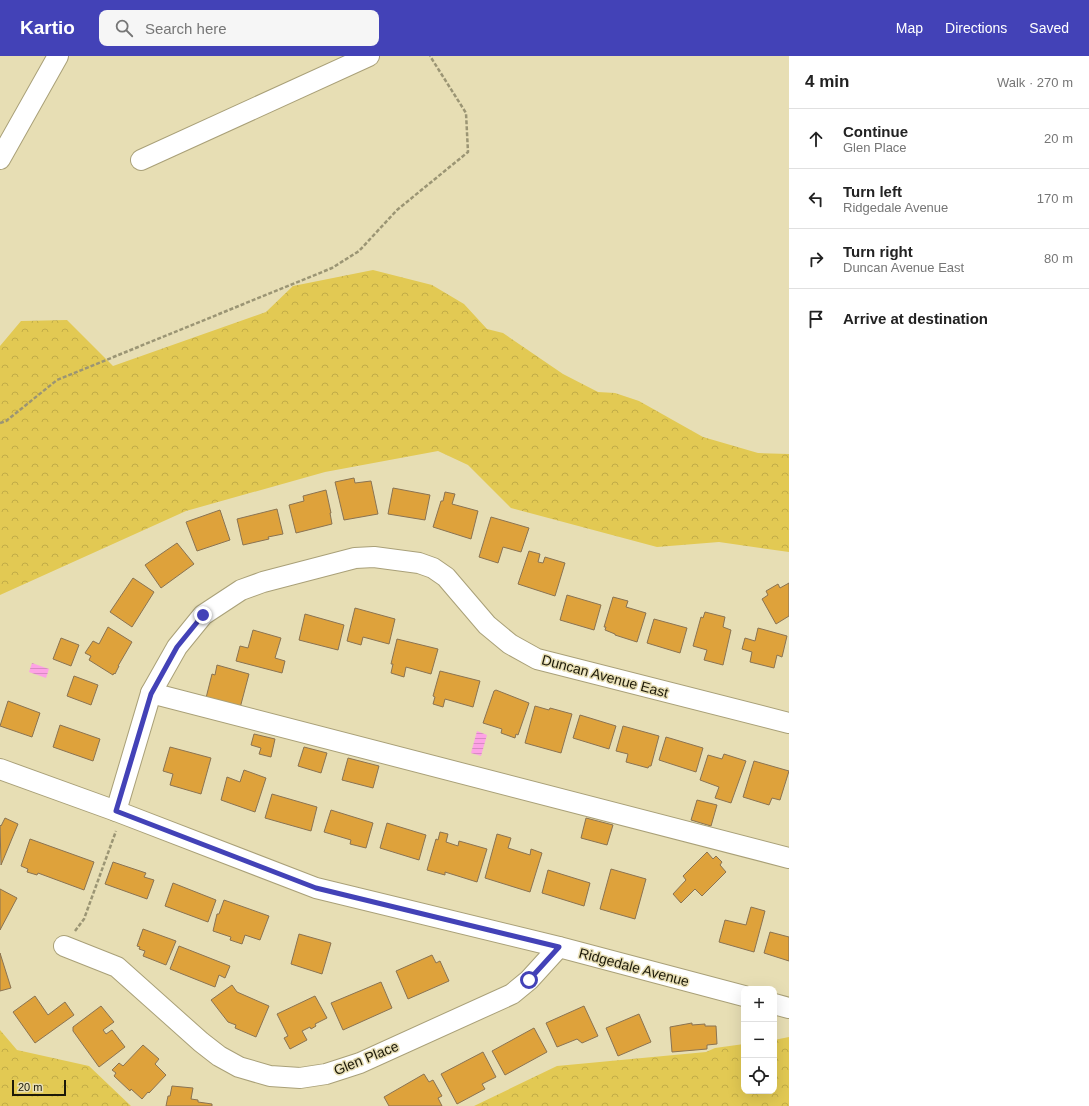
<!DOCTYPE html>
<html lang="en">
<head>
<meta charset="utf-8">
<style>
  :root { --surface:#fff; --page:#f6f6f6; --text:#222; --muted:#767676; --line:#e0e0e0; --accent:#4342b7 }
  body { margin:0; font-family:Helvetica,sans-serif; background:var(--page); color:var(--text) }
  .controls { position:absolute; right:12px; bottom:12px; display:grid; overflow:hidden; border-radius:8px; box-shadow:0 4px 16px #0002 }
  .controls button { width:36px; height:36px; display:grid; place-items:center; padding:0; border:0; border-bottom:1px solid var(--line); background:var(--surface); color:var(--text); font:20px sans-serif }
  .scale { position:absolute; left:12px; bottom:10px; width:54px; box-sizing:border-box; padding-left:4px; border:2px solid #1c1909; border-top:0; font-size:11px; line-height:14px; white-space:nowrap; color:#1c1909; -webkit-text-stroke:3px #e7deb4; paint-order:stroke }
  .stop { position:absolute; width:12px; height:12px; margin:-9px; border:3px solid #4342b7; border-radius:50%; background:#fff }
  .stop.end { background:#4342b7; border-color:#fff; box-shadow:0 1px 4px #0008 }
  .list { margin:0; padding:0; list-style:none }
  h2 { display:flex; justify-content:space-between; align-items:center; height:52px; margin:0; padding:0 16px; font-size:17px }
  h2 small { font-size:13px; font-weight:400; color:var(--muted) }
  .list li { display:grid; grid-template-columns:26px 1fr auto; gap:12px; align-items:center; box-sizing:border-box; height:60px; padding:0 16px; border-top:1px solid var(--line) }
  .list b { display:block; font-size:15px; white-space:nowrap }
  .list p { margin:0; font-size:13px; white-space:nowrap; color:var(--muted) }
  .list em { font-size:13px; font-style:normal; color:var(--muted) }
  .icon { flex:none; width:22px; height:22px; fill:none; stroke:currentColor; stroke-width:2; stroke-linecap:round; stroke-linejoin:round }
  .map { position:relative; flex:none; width:789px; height:1050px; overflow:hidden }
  header { display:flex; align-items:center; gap:24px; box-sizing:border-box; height:56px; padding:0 20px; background:var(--accent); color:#fff }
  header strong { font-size:19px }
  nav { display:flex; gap:22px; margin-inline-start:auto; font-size:14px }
  .search { width:280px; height:36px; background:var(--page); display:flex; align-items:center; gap:10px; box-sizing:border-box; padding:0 14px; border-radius:8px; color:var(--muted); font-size:15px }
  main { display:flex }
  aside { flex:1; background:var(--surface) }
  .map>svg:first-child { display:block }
</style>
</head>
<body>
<header>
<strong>Kartio</strong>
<div class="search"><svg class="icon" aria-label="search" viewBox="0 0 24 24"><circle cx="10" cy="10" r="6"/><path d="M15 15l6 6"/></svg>Search here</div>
<nav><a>Map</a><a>Directions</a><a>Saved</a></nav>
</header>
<main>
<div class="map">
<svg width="789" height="1050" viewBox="0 0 789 1050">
  <defs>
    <pattern id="forest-crowns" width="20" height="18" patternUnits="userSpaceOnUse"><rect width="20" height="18" fill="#e2c953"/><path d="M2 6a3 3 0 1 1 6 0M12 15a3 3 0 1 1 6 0" fill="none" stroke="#c1ac47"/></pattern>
    <pattern id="water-rules" width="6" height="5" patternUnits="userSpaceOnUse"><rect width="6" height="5" fill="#fda2e5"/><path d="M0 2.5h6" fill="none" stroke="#d88bc3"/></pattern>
  </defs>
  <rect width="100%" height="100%" fill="#e7deb4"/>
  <g fill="url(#forest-crowns)">
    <path d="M373,214l59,15 32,19 23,25 16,4 60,41 35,18 17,1 24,8 64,36 55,16 31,1v98l-70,-10 -62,5 -146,-39 -43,-43 -30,-14 -113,21 -139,39 -186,84v-249l21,-25 46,-1 46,46 153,-54 27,-26z"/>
    <path d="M0,974l17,20 72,16 42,40h-131z"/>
    <path d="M789,981v69h-315l83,-40 149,-14 9,-4 29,-4v47h30v-51z"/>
  </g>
  <g fill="url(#water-rules)">
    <path d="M32,607l17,6 -3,9 -17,-6z"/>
    <path d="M477,675l10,4 -6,21 -10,-3z"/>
  </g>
  <g fill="#dea23b" stroke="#8a7352">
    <path d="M354,422l1,5 16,-2 7,33 -34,6 -9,-38z"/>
    <path d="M393,432l37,7 -5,25 -37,-6z"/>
    <path d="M326,434l5,23h-1l2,11 -36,9 -7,-28 15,-4 -1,-5z"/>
    <path d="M445,436l10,2 -3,10 26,7 -7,28 -38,-12 8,-26h2z"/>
    <path d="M277,453l6,25 -15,3 1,2 -26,6 -6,-26z"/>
    <path d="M220,454l10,30 -33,11 -11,-29z"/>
    <path d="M491,461l38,11 -8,24 -18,-5 -5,16 -19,-6z"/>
    <path d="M177,487l17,21 -33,24 -16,-23z"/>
    <path d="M529,495l11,3 -2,8 5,1 2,-6 20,6 -10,33 -37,-12z"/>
    <path d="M133,522l21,14 -22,35 -22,-15z"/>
    <path d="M789,527v33l-13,8 -14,-25 6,-4 -2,-4 12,-7 2,4z"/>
    <path d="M567,539l34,10 -7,25 -34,-10z"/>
    <path d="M613,541l15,4 -2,6 20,6 -9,29 -22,-7v-1l-10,-4 1,-3h-2z"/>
    <path d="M355,552l40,11 -6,25 -26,-7 -2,8 -14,-4z"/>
    <path d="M705,556l20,5 -2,10 8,3 -8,35 -19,-5 3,-10 -14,-4 8,-29 2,1z"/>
    <path d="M305,558l39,11 -6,25 -39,-10z"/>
    <path d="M654,563l33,9 -7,25 -33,-10z"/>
    <path d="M108,571l24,15 -14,24h1l-4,8 -1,-1 -1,2 -24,-15 2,-4 -6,-3 8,-12 6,3z"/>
    <path d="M758,572l29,8 -5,21 -5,-2 -3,13 -24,-6 2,-10 -10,-3 3,-11 10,3z"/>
    <path d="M253,574l28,8 -6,20 10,3 -3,12 -46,-12 4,-15 8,2z"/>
    <path d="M61,582l18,7 -8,21 -18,-7z"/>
    <path d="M397,583l41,10 -7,25 -25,-7 -2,10 -13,-4 2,-9h-2z"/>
    <path d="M217,609l32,9 -9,34 -34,-10 6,-24 3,1z"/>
    <path d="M440,615l40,10 -7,26 -28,-8 -2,8 -10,-3 2,-7 -2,-1z"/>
    <path d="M74,620l24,9 -7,20 -24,-9z"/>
    <path d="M496,634l33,13 -11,32 -2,-1 -1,4 -14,-5 1,-4 -19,-6 11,-32z"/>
    <path d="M8,645l32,12 -8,24 -32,-11z"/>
    <path d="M535,650l14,4 1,-2 22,6 -11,39 -36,-10z"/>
    <path d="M580,659l36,11 -7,23 -36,-11z"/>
    <path d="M60,669l40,14 -7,22 -40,-14z"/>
    <path d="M623,670l36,10 -8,30h-2l-1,2 -22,-6 2,-8 -12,-3z"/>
    <path d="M254,678l21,5 -4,18 -12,-3 2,-6 -10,-3z"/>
    <path d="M666,681l37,11 -7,24 -37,-12z"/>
    <path d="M170,691l41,11 -10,36 -31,-9 3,-11 -10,-3z"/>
    <path d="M304,691l23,6 -6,20 -23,-7z"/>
    <path d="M724,698l22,7 -15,42 -16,-5 4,-11 -19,-7 8,-25 14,4z"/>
    <path d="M348,702l31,8 -6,22 -31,-8z"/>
    <path d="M754,705l35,10 -9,29 -8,-2 -3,7 -26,-8z"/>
    <path d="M244,714l22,8 -11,34 -34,-12 6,-23 13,5z"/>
    <path d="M272,738l45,13 -6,24 -46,-13z"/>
    <path d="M697,744l20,5 -6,21 -20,-6z"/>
    <path d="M331,754l42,13 -7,25 -16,-4 1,-4 -27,-8z"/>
    <path d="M5,762l13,6 -17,41 -1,-40 1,1z"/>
    <path d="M586,762l27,7 -6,20 -26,-7z"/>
    <path d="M387,767l39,12 -7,25 -39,-12z"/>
    <path d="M440,776l8,2 -2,8 12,4 1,-5 28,8 -10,33 -32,-10v3l-18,-5 9,-31 2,1z"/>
    <path d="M497,778l14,4 -3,10 22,7 1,-6 11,4 -12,39 -45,-14z"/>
    <path d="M30,783l64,23 -10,28 -46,-17 -1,2 -10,-3 1,-3 -7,-3z"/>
    <path d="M707,796l6,7 3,-3 6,6 -2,3 6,7 -24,24 -7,-7 -14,14 -8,-9 13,-14 -3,-4z"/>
    <path d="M113,806l33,11 -2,4 10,3 -7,19 -42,-15z"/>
    <path d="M611,813l35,10 -11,40 -35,-10z"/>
    <path d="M548,814l42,13 -6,23 -42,-13z"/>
    <path d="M173,827l43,17 -8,22 -43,-16z"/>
    <path d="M0,833l17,9 -17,32z"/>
    <path d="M224,844l45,16 -9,24 -15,-5 -3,9 -12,-4 1,-3 -18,-6 4,-17h2z"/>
    <path d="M751,851l14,4 -11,41 -35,-10 6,-22 21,5z"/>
    <path d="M143,873l33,12 -10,24 -23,-9 2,-5 -6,-2 1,-2 -3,-1z"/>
    <path d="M770,876l19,5v24l-25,-8z"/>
    <path d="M299,878l32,9 -9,31 -31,-10z"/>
    <path d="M179,890l51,20 -5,12 -6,-3 -4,12 -45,-18z"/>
    <path d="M0,897l11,35 -11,3z"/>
    <path d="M432,899l4,8 4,-2 9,20 -41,18 -12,-28z"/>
    <path d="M381,926l11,26 -49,22 -12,-27z"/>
    <path d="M232,929l5,7 32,14 -13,31 -21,-9 1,-3 -8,-3 -17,-22z"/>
    <path d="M35,940l13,19 17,-13 9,13 -39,28 -22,-31z"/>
    <path d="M315,940l12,22 -12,6 1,2 -5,3 -1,-2 -8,4 5,9 -17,9 -6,-11 4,-2 -11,-22z"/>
    <path d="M101,950l13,16 -11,8 3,4 6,-4 13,17 -26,20 -26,-36v-4z"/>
    <path d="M584,950l14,30 -16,7 -5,-4 -20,8 -11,-24z"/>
    <path d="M639,958l12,28 -33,14 -12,-28z"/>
    <path d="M692,967v2l13,-1v2h11l1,18 -10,1v4l-35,3 -2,-25z"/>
    <path d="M534,972l13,24 -42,23 -13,-24z"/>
    <path d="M143,989l16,14 -4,5 11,11 -17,18 -1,-1 -6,7 -11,-10 -1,2 -16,-15 2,-3 -4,-3 7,-7 4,3z"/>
    <path d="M483,996l13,25 -14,7 3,5 -28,15 -16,-30z"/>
    <path d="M424,1018l5,8 4,-2 9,16 -4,2 4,8h-53l-5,-9z"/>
    <path d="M172,1030l21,2 -2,11 7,1v2l14,2v2h-46l2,-10h2z"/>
  </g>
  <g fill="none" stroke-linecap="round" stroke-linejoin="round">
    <defs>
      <g id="minor">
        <path d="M0,103l58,-103"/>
        <path d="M141,104l228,-104"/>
        <path d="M151,637l638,165"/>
        <path d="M0,713l116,42 200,77 243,59 185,49"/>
        <path d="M116,755l35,-118 26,-46 26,-32 38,-25 22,-8 92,-24 19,-1 45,6 14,5 13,9 41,48 23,19 27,15 252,64"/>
        <path d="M64,890l53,21 84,75 18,14 20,11 31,9 30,2 26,-4 34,-11 152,-69 17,-14 30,-33"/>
        <path d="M774,948l15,4"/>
      </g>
    </defs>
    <use href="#minor" stroke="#a9a078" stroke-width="22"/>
    <g stroke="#9b9574" stroke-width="2.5" stroke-dasharray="4 2" stroke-linecap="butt">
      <path d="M0,367l6,-2 51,-41 275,-112 27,-17 38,-41 71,-58 -2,-39 -36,-57"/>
      <path d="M75,875l9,-12 32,-88"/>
    </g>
    <use href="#minor" stroke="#fff" stroke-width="20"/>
  </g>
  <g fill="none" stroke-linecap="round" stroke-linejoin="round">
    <path stroke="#4342b7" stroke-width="5" d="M203,559l-26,32 -26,47 -35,117 200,77 243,59 -30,33"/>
  </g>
  <g text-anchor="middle" stroke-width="3" stroke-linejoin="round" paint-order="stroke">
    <g font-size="14" fill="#1c1909" stroke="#e7deb4">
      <text transform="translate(605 620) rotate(15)" y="5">Duncan Avenue East</text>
      <text transform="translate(634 911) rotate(15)" y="5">Ridgedale Avenue</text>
      <text transform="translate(366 1002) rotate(-22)" y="5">Glen Place</text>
    </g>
  </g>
</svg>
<div class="controls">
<button>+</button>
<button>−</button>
<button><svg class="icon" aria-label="locate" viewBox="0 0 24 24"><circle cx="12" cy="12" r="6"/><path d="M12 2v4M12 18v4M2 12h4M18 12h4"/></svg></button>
</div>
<div class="scale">20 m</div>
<div class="stop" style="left:529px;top:924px"></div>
<div class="stop end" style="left:203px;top:559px"></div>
</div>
<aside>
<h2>4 min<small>Walk · 270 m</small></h2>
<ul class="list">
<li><svg class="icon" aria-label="ahead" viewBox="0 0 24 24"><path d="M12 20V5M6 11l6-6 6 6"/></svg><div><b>Continue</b><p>Glen Place</p></div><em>20 m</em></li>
<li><svg class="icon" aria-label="left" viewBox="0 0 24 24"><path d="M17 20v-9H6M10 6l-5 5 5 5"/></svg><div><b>Turn left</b><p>Ridgedale Avenue</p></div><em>170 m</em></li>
<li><svg class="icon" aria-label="right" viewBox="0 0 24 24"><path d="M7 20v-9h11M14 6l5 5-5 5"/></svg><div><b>Turn right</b><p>Duncan Avenue East</p></div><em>80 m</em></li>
<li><svg class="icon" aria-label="arrive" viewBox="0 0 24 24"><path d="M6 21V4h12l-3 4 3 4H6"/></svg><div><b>Arrive at destination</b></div></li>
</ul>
</aside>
</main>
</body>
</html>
